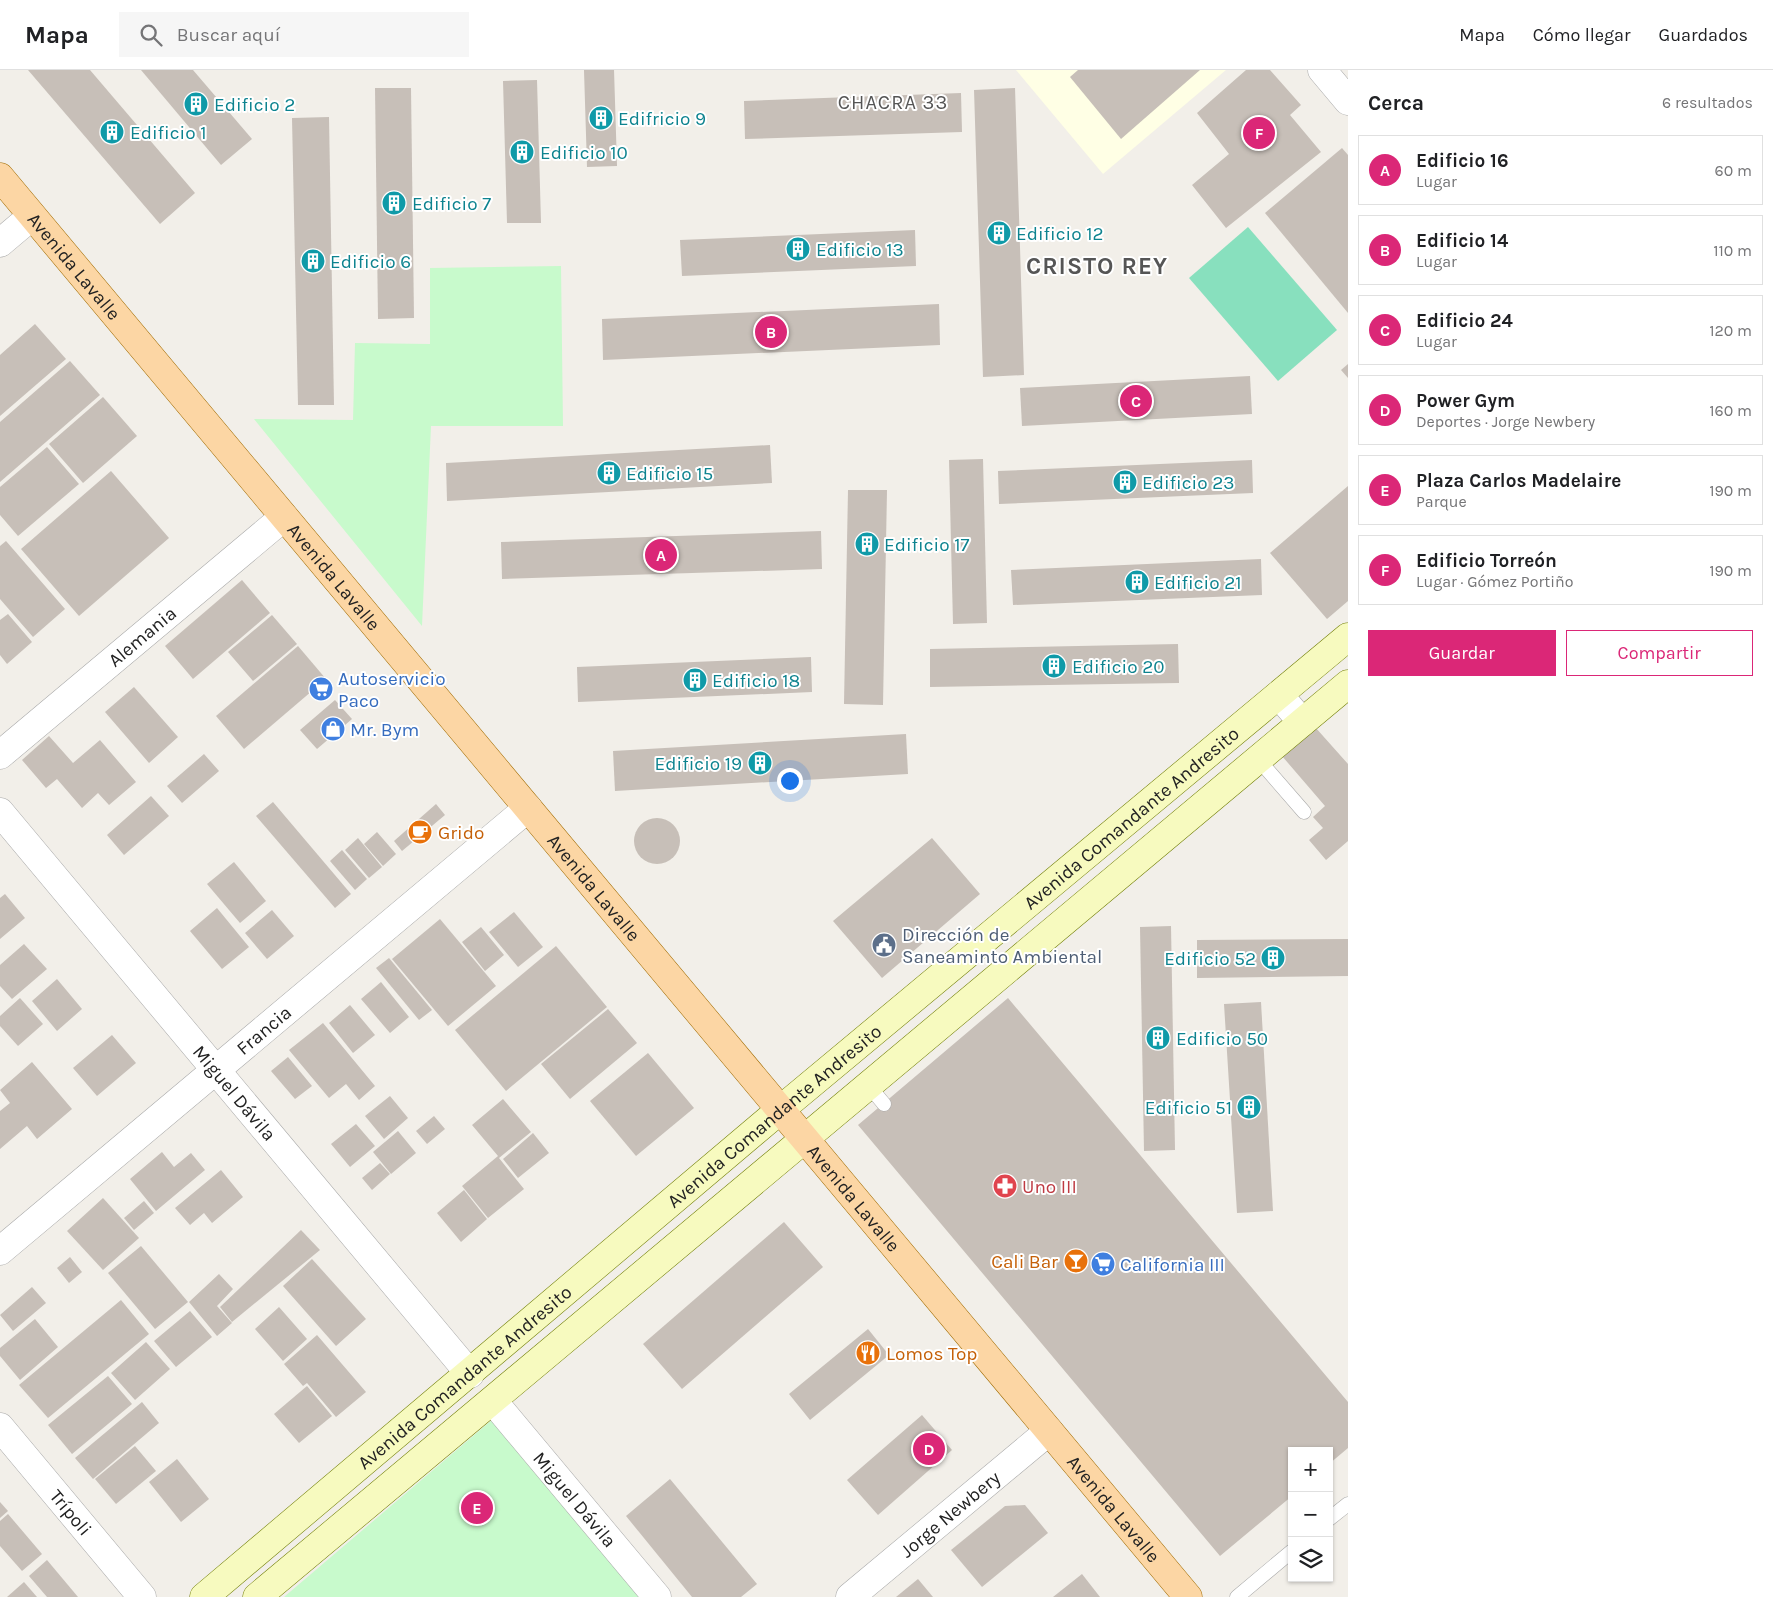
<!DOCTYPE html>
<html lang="es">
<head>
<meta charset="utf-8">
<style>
  :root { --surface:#fff; --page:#f6f6f6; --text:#202124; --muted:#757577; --line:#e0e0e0; --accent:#db2777 }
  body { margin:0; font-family:Karla,sans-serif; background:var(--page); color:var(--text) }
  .controls { position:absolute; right:15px; bottom:15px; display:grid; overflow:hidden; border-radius:0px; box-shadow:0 1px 4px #0004 }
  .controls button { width:45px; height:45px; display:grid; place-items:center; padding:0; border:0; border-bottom:1px solid var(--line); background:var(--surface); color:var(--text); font:25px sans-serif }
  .you { position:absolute; left:789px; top:710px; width:18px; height:18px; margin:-12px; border:4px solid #fff; border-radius:50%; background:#1a73e8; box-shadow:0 0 0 8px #1a73e833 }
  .badge { display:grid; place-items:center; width:32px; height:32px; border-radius:50%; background:var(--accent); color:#fff; font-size:16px; font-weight:700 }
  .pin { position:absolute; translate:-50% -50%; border:2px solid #fff; box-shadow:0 1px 5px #0006 }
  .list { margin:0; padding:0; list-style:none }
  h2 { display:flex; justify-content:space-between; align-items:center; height:65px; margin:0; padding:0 20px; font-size:21px }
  h2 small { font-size:16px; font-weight:400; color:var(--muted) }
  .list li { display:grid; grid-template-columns:32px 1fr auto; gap:15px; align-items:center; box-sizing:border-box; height:70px; margin:0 10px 10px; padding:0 10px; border:1px solid var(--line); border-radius:0px }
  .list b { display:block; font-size:19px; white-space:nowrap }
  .list p { margin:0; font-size:16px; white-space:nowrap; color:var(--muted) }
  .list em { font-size:16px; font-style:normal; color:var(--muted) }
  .actions { display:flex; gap:10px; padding:15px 20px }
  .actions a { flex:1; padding:11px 0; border:1px solid var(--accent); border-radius:0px; text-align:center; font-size:18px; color:var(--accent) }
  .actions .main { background:var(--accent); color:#fff }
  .icon { flex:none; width:28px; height:28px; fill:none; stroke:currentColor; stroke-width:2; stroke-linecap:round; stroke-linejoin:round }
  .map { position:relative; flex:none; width:1348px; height:1527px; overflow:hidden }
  header { display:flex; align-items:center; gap:30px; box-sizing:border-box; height:70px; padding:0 25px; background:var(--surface); border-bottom:1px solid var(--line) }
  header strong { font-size:24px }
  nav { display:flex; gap:28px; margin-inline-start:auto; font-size:18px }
  .search { width:350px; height:45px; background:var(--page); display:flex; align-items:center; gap:12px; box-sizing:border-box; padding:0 18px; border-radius:0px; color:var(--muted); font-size:19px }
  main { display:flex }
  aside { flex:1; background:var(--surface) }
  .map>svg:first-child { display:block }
</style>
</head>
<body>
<header>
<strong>Mapa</strong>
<div class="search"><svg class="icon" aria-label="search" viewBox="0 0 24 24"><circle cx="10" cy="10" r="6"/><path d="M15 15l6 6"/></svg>Buscar aquí</div>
<nav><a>Mapa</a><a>Cómo llegar</a><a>Guardados</a></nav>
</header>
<main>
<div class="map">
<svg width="1348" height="1527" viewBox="0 0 1348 1527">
  <rect width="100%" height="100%" fill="#f2efe9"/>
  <path fill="#ffffe5" d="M1016,0h210l-123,104z"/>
  <g fill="#c8facc">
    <path d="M561,196l2,160h-132l-9,200 -168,-207 99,1 2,-77 75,1v-76z"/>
    <path d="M493,1349l147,178h-356z"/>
  </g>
  <path fill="#88e0be" d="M1248,157l89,103 -59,51 -89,-103z"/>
  <g fill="#c7bfb8">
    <path d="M28,0h62l105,123 -35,31z"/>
    <path d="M141,0h52l59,69 -31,26z"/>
    <path d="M584,0h30l3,96 -30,1z"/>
    <path d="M1078,0h122l-79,69 -51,-62z"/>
    <path d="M1246,0h24l31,35 -11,10 31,37 -95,76 -34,-43 37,-31 -32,-41z"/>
    <path d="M537,10l4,143h-34l-4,-142z"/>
    <path d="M375,18h36l3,230 -36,1z"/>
    <path d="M1015,18l9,287 -41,2 -9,-287z"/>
    <path d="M961,23l1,39 -217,7 -1,-38z"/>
    <path d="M329,47l5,288h-36l-6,-287z"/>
    <path d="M1342,78l6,7v158l-83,-100z"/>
    <path d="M915,160l1,36 -234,10 -2,-36z"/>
    <path d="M939,234l1,41 -337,15 -1,-41z"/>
    <path d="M35,254l31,35 -66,57v-61z"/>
    <path d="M70,291l30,34 -100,87v-60z"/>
    <path d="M1348,294v14l-7,-8z"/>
    <path d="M1250,306l2,38 -230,12 -2,-38z"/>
    <path d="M103,327l34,39 -54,47 -34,-39z"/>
    <path d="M770,375l2,38 -325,18 -1,-38z"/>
    <path d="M47,377l32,37 -61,52 -18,-21v-28z"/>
    <path d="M983,389l4,164 -34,1 -4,-164z"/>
    <path d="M1252,390l1,33 -254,11 -1,-33z"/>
    <path d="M111,401l58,67 -90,78 -58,-67z"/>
    <path d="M1348,416v115l-21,18 -57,-66z"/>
    <path d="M848,420h39l-4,215 -39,-1z"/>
    <path d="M821,461l1,38 -320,10 -1,-37z"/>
    <path d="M6,471l59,68 -32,28 -33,-38v-53z"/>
    <path d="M1261,489l1,36 -249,10 -2,-35z"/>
    <path d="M242,510l28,33 -77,66 -28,-33z"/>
    <path d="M8,544l24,28 -25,22 -7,-9v-35z"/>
    <path d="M272,545l25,29 -44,37 -25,-29z"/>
    <path d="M1178,574l1,39 -249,4v-38z"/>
    <path d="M298,576l28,33 -82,70 -28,-33z"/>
    <path d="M811,587l1,35 -234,10 -1,-35z"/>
    <path d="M134,617l44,50 -29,26 -44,-51z"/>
    <path d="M335,630l17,19 -35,30 -17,-19z"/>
    <path d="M1315,657l33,37v77l-22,19 -17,-20 14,-12 -10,-11 12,-11 -43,-50z"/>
    <path d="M906,664l2,40 -293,17 -2,-40z"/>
    <path d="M49,666l24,27 27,-23 36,42 -27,23 -11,-12 -16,15 -25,-29 -11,9 -24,-28z"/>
    <path d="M204,684l15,17 -37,32 -15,-17z"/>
    <path d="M151,726l18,20 -45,39 -17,-20z"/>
    <path d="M273,732l78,92 -16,14 -79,-92z"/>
    <path d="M436,734l9,11 -43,36 -8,-10z"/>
    <circle cx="657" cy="771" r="23"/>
    <path d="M377,762l19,22 -13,12 -19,-22z"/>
    <path d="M358,768l24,29 -13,11 -24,-28z"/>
    <path d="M932,768l48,56 -98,84 -49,-57z"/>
    <path d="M342,780l25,29 -12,11 -25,-29z"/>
    <path d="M234,792l32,39 -26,22 -33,-39z"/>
    <path d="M5,824l20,24 -25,21v-41z"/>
    <path d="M217,838l32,39 -27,22 -32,-38z"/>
    <path d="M272,840l22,26 -27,23 -22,-26z"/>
    <path d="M514,842l29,35 -25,20 -29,-35z"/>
    <path d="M440,849l56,67 -48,40 -56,-67z"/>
    <path d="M1171,856l4,224 -31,1 -4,-224z"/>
    <path d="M481,857l23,28 -19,16 -23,-29z"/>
    <path d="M1348,869v37l-151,2v-38z"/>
    <path d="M24,874l23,25 -35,30 -12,-13v-21z"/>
    <path d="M556,876l51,61 -101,84 -51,-61z"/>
    <path d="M389,888l43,52 -13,10 -43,-52z"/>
    <path d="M57,909l25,30 -25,22 -25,-30z"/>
    <path d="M381,912l28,35 -19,16 -29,-34z"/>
    <path d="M20,928l23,26 -25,22 -18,-20v-10z"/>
    <path d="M1008,928l340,404v46l-19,16v-13h-37v45l-72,60 -362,-431z"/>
    <path d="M1261,932l12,209 -36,2 -13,-209z"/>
    <path d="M350,935l25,30 -22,18 -24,-30z"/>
    <path d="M608,939l29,34 -67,56 -29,-35z"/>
    <path d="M323,953l52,63 -16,14 -13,-16 -17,14 -40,-48z"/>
    <path d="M112,965l24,28 -39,33 -24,-28z"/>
    <path d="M648,983l46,55 -58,48 -46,-55z"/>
    <path d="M288,987l24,29 -17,13 -24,-28z"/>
    <path d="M32,992l40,47 -35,30 -10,-13 -27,23v-38l10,-8 -10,-13z"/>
    <path d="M390,1026l18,22 -24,21 -19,-23z"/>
    <path d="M503,1029l28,33 -32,26 25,31 -36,29 -26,-32 36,-30 -26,-31z"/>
    <path d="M434,1046l11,13 -18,15 -11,-13z"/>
    <path d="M356,1054l19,22 -25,21 -19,-23z"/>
    <path d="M398,1061l18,22 -25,21 -18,-22z"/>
    <path d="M533,1063l16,20 -31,25 -15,-19z"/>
    <path d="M162,1082l12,15 17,-14 14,17 -49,41 -26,-32z"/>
    <path d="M380,1093l10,11 -18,16 -10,-12z"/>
    <path d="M221,1100l22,27 -31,26 -8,-10 -14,12 -15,-17z"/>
    <path d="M464,1120l23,29 -26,23 -24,-29z"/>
    <path d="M103,1128l36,40 -36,32 -36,-39z"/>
    <path d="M144,1131l10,12 -20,17 -10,-12z"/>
    <path d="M784,1152l39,45 -141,122 -39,-45z"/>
    <path d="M301,1160l19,20 -88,72 -12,-15z"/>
    <path d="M141,1176l47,56 -33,27 -47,-56z"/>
    <path d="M70,1187l12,15 -13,11 -12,-15z"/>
    <path d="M312,1189l54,60 -30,27 -53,-60z"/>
    <path d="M219,1204l14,15 -16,17 15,17 -15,13 -28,-34z"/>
    <path d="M32,1217l14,16 -33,28 -13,-16z"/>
    <path d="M121,1230l28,34 -101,84 -29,-33z"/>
    <path d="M279,1237l28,32 -24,22 -28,-32z"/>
    <path d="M190,1241l22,26 -36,30 -22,-26z"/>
    <path d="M35,1249l23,28 -38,33 -20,-24v-8z"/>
    <path d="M868,1259l21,26 -79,65 -21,-26z"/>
    <path d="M317,1265l49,57 -30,25 -29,-34 -4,3 -19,-22z"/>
    <path d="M146,1272l24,27 -35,31 -24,-27z"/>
    <path d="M108,1306l24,28 -60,50 -24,-29z"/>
    <path d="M307,1316l25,30 -33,27 -25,-29z"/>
    <path d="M142,1332l17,21 -66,56 -18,-21z"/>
    <path d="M922,1345l30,35 -74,65 -31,-35z"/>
    <path d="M135,1376l21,25 -40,33 -21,-25z"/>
    <path d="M177,1389l32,40 -28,23 -32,-40z"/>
    <path d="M670,1409l87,105 -16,13h-49l-66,-81z"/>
    <path d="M0,1432l8,9 -8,7z"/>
    <path d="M1025,1435l23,28 -66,54 -31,-37 54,-44z"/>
    <path d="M8,1444l34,40 -20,17 -22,-25v-25z"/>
    <path d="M47,1490l31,37h-31l-18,-21z"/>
    <path d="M1082,1504l18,23h-47z"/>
    <path d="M918,1509l15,18h-37z"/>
    <path d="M24,1512l13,15h-30z"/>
  </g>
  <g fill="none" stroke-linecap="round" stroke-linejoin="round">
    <defs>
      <g id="lane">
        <path d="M1258,689l46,53"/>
        <path d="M869,1016l15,18"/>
        <path d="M1329,1449l19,-15"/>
        <path d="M1237,1527l55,-46"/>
      </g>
      <g id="street">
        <path d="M1322,0l26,31"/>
        <path d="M0,173l32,-27"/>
        <path d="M1279,625l23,27"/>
        <path id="s1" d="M0,685l284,-238"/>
        <path id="s2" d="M0,742l470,562"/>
        <path id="s3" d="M0,1181l528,-443"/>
        <path id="s4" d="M493,1331l164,196"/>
        <path id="s5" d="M0,1357l142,170"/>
        <path id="s6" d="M850,1527l199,-166"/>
      </g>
      <g id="secondary">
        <path id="s7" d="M204,1527l576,-487 568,-473"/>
        <path d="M257,1527l1091,-913"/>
      </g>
      <g id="primary">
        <path id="s8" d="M0,107l1188,1420"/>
      </g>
    </defs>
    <use href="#lane" stroke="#a9a9a9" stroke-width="15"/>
    <use href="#street" stroke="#a9a9a9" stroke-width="29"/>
    <use href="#secondary" stroke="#707d05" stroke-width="29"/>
    <use href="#primary" stroke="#a06b00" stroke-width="29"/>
    <use href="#lane" stroke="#fff" stroke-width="14"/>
    <use href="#street" stroke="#fff" stroke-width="28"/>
    <use href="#secondary" stroke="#f7fabf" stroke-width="28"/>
    <use href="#primary" stroke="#fcd6a4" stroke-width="28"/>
  </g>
  <defs>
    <symbol id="building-disc" viewBox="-11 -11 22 22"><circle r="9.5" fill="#0f9aa8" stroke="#fff"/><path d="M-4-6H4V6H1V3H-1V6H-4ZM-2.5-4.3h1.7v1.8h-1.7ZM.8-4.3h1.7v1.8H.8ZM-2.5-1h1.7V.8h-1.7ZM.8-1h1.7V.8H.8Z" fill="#fff"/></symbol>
    <symbol id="supermarket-disc" viewBox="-11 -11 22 22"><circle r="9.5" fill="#3f7fe0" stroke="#fff"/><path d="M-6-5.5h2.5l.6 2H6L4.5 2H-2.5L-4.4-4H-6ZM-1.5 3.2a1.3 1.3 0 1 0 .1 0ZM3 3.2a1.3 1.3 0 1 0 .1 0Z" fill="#fff"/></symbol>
    <symbol id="shop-disc" viewBox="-11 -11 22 22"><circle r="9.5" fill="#3f7fe0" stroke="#fff"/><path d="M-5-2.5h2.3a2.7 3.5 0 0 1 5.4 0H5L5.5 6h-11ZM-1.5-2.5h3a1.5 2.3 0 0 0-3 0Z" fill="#fff"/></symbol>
    <symbol id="cafe-disc" viewBox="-11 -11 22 22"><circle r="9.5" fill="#e8710a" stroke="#fff"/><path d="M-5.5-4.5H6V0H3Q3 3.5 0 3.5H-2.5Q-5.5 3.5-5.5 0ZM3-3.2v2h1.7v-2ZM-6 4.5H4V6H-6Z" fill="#fff"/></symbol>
    <symbol id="civic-disc" viewBox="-11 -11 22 22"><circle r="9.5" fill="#5c6f8a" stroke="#fff"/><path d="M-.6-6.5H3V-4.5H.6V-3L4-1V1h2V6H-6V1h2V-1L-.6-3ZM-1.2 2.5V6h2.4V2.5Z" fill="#fff"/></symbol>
    <symbol id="pharmacy-disc" viewBox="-11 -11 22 22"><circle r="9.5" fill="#e0444e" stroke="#fff"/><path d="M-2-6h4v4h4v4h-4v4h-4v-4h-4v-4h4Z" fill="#fff"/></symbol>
    <symbol id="bar-disc" viewBox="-11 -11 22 22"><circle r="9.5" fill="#e8710a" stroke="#fff"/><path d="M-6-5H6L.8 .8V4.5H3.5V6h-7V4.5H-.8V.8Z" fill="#fff"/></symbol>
    <symbol id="restaurant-disc" viewBox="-11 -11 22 22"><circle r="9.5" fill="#e8710a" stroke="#fff"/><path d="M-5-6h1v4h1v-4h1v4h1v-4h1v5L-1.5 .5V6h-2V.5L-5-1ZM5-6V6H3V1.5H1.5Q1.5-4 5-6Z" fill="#fff"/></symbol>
  </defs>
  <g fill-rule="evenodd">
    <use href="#building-disc" x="182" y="20" width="28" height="28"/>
    <use href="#building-disc" x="587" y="34" width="28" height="28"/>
    <use href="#building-disc" x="98" y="48" width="28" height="28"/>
    <use href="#building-disc" x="508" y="68" width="28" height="28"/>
    <use href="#building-disc" x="380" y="119" width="28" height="28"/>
    <use href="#building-disc" x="985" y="149" width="28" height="28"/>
    <use href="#building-disc" x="784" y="165" width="28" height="28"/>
    <use href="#building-disc" x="299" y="177" width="28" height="28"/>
    <use href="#building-disc" x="595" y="389" width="28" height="28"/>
    <use href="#building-disc" x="1111" y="398" width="28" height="28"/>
    <use href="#building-disc" x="853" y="460" width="28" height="28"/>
    <use href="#building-disc" x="1123" y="498" width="28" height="28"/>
    <use href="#building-disc" x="1040" y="582" width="28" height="28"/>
    <use href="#building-disc" x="681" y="596" width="28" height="28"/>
    <use href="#supermarket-disc" x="307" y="605" width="28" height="28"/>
    <use href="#shop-disc" x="319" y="645" width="28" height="28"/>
    <use href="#building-disc" x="746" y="679" width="28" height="28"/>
    <use href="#cafe-disc" x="406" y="748" width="28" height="28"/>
    <use href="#civic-disc" x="870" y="861" width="28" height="28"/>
    <use href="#building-disc" x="1259" y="874" width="28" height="28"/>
    <use href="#building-disc" x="1144" y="954" width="28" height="28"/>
    <use href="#building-disc" x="1235" y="1023" width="28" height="28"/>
    <use href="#pharmacy-disc" x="991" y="1102" width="28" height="28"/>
    <use href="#bar-disc" x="1062" y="1177" width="28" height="28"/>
    <use href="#supermarket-disc" x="1089" y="1180" width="28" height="28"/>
    <use href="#restaurant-disc" x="854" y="1269" width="28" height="28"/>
  </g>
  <g text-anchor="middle" stroke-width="4" stroke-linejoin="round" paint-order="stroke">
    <g font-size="19" fill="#0d838f" stroke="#fff" text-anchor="start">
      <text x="214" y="41">Edificio 2</text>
      <text x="618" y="55">Edifricio 9</text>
      <text x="130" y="69">Edificio 1</text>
      <text x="540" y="89">Edificio 10</text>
      <text x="412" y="140">Edificio 7</text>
      <text x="1016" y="170">Edificio 12</text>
      <text x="816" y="186">Edificio 13</text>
      <text x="330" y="198">Edificio 6</text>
      <text x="626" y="410">Edificio 15</text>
      <text x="1142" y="419">Edificio 23</text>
      <text x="884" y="481">Edificio 17</text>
      <text x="1154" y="519">Edificio 21</text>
      <text x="1072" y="603">Edificio 20</text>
      <text x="712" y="617">Edificio 18</text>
      <text x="742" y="700" text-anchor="end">Edificio 19</text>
      <text x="1256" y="895" text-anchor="end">Edificio 52</text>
      <text x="1176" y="975">Edificio 50</text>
      <text x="1232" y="1044" text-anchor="end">Edificio 51</text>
    </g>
    <g font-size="19" fill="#222" stroke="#fff">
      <text dy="7" stroke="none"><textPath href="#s8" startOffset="116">Avenida Lavalle</textPath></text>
      <text dy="7" stroke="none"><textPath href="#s8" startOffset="521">Avenida Lavalle</textPath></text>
      <text dy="7" stroke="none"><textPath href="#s1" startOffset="185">Alemania</textPath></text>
      <text dy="7" stroke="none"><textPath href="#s7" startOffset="1211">Avenida Comandante Andresito</textPath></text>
      <text dy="7" stroke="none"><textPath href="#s8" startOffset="926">Avenida Lavalle</textPath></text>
      <text dy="7" stroke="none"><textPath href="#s3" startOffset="344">Francia</textPath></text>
      <text dy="7" stroke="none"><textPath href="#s2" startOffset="366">Miguel Dávila</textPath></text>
      <text dy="7" stroke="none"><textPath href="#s7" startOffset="746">Avenida Comandante Andresito</textPath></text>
      <text dy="7" stroke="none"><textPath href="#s8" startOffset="1331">Avenida Lavalle</textPath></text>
      <text dy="7" stroke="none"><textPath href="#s7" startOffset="341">Avenida Comandante Andresito</textPath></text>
      <text dy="7" stroke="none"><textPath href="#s4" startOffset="128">Miguel Dávila</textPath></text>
      <text dy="7" stroke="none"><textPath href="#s8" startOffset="1736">Avenida Lavalle</textPath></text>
      <text dy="7" stroke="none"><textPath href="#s5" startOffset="111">Trípoli</textPath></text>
      <text dy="7" stroke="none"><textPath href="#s6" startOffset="130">Jorge Newbery</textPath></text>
    </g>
    <g font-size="19" fill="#366cbe" stroke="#fff" text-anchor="start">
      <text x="338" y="615">Autoservicio<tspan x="338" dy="22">Paco</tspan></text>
      <text x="350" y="666">Mr. Bym</text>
      <text x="1120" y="1201">California III</text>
    </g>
    <g font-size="19" fill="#c56008" stroke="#fff" text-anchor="start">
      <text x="438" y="769">Grido</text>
      <text x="1058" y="1198" text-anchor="end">Cali Bar</text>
      <text x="886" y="1290">Lomos Top</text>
    </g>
    <g font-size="19" fill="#4e5e75" stroke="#fff" text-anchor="start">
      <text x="902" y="871">Dirección de<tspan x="902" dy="22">Saneaminto Ambiental</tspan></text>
    </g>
    <g font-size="19" fill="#be3a42" stroke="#fff" text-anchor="start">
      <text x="1022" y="1123">Uno III</text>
    </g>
    <g font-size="20" letter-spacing="1" fill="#555" stroke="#fff">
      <text x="893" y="39">CHACRA 33</text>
    </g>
    <g font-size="24" font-weight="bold" letter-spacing="1" fill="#555" stroke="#fff">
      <text x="1097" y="204">CRISTO REY</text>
    </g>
  </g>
</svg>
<div class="controls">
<button>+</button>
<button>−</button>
<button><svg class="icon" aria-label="layers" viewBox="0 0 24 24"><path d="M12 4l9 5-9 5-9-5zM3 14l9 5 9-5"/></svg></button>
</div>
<div class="you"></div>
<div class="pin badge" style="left:661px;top:485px">A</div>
<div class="pin badge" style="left:771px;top:262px">B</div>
<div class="pin badge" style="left:1136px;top:331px">C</div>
<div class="pin badge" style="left:929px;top:1379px">D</div>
<div class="pin badge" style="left:477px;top:1438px">E</div>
<div class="pin badge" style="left:1259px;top:63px">F</div>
</div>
<aside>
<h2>Cerca<small>6 resultados</small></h2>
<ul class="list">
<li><span class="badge">A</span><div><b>Edificio 16</b><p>Lugar</p></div><em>60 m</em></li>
<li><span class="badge">B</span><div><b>Edificio 14</b><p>Lugar</p></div><em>110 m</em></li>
<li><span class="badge">C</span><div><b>Edificio 24</b><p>Lugar</p></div><em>120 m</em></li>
<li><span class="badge">D</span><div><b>Power Gym</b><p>Deportes · Jorge Newbery</p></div><em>160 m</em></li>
<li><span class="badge">E</span><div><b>Plaza Carlos Madelaire</b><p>Parque</p></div><em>190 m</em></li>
<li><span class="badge">F</span><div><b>Edificio Torreón</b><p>Lugar · Gómez Portiño</p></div><em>190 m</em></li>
</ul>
<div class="actions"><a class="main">Guardar</a><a>Compartir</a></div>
</aside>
</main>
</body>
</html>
